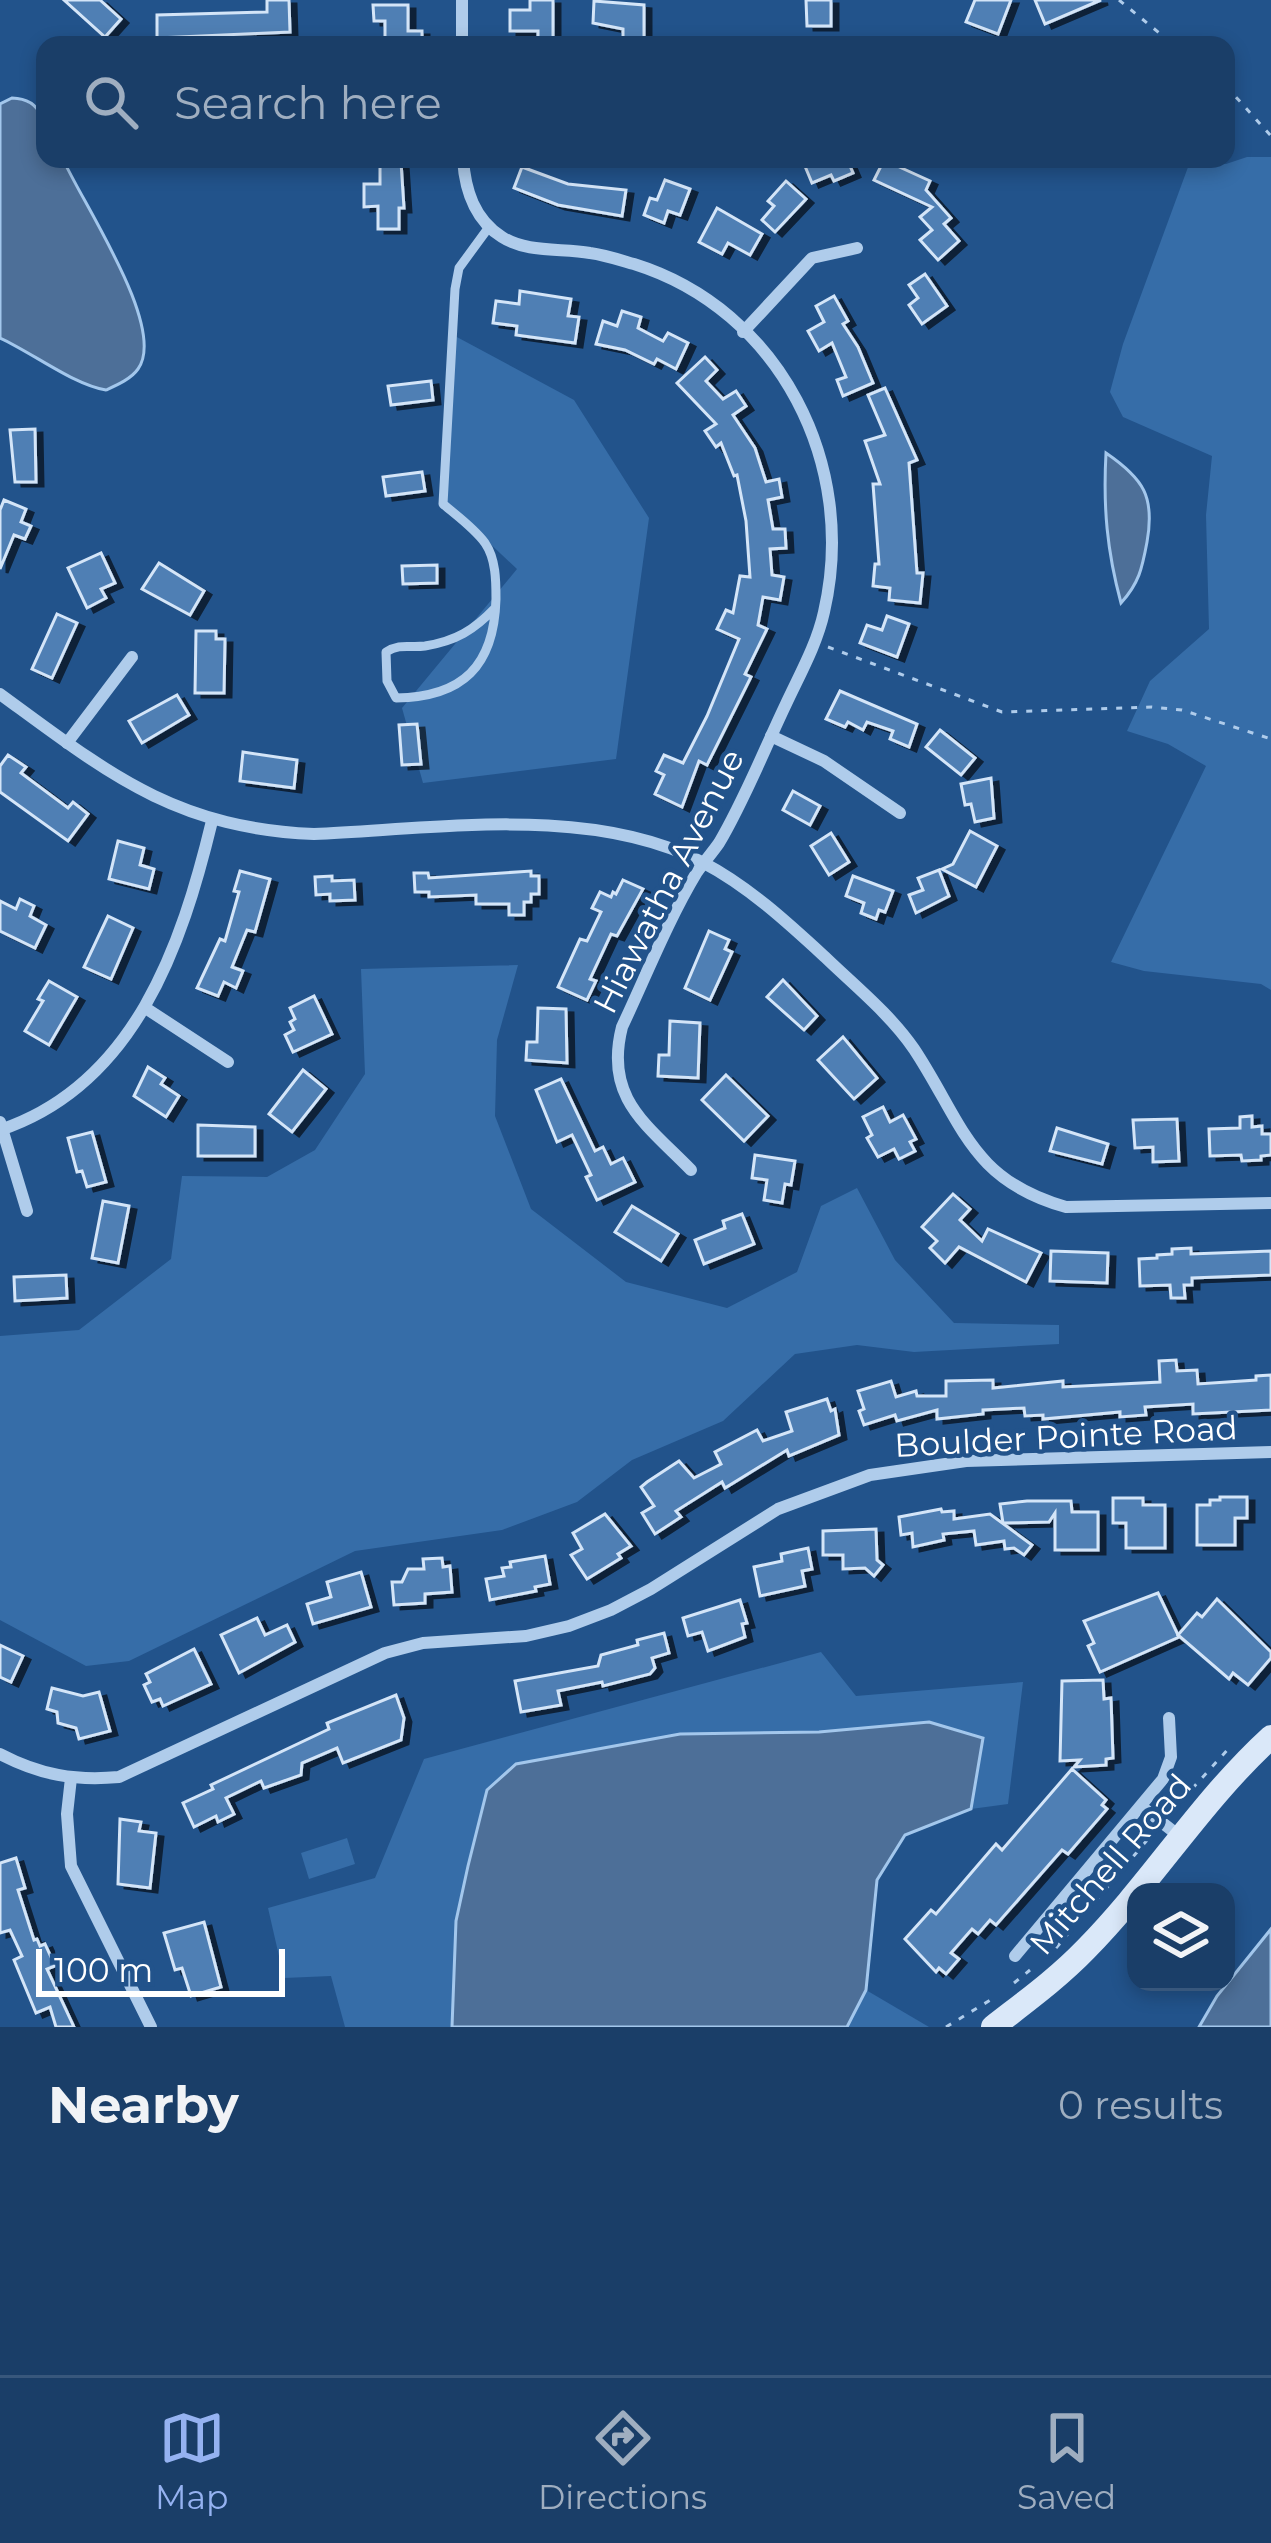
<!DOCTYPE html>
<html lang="en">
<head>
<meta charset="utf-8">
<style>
  :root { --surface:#1a3e68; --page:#23456e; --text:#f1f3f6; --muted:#9faec0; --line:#38577c; --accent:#95b2f1 }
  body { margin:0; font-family:Montserrat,sans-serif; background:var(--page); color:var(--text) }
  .controls { position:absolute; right:36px; bottom:36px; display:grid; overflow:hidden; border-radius:24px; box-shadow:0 6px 18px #0003 }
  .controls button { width:108px; height:108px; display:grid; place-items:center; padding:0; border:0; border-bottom:3px solid var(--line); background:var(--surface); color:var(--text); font:60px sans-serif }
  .scale { position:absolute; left:36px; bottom:30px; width:249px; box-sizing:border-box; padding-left:12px; border:6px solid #fff; border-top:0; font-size:33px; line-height:42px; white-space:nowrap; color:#fff; -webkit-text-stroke:9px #22538b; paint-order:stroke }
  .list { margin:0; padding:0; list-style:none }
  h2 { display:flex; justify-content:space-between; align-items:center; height:156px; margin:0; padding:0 48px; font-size:51px }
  h2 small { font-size:39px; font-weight:400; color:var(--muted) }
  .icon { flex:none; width:66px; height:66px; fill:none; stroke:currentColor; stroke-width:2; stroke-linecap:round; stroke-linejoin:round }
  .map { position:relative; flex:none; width:1271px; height:2027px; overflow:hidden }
  .search { position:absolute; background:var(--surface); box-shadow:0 6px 18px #0003; left:36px; right:36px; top:36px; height:132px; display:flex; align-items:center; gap:30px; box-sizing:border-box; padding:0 42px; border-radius:24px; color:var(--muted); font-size:45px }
  .sheet { height:348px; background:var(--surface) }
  nav { display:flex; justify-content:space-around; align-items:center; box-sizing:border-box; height:168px; border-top:3px solid var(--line); background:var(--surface); font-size:33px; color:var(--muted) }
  nav a { display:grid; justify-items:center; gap:6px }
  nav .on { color:var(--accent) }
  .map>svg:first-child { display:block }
</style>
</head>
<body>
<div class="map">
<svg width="1271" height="2027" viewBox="0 0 1271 2027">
  <defs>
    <filter id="shadow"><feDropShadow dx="7" dy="4" stdDeviation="0" flood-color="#0009"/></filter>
  </defs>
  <rect width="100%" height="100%" fill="#22538b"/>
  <g fill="#366da8">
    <path d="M1247,157h24v833l-10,-6 -117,-13 -33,-9 95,-196 -38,-22 -41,-13 23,-50 59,-52 -3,-114 6,-59 -89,-39 -13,-25 13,-48 68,-185 35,5z"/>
    <path d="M455,336l119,64 75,118 -33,241 -193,24 -21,-75 115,-139 -70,-66z"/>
    <path d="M518,965l-21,75 -2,76 36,93 95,73 101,26 70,-36 24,-66 36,-18 38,72 59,63 105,2v19l-145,8 -57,-7 -62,9 -72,67 -91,39 -55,42 -75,28 -147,21 -226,110 -43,5 -86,-46v-284l79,-6 92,-71 11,-83 85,1 48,-27 50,-76 -4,-105z"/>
    <path d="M821,1652l35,44 167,-14 -15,122 -37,5 11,-71 -53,-16 -110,10 -341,98c-18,64 -26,131 -26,197h-107l-14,-51 -47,2 -16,-70 107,-30 49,-119z"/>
    <path d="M347,1838l8,26 -46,15 -8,-26z"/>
    <path d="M866,1990l63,37h-82z"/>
  </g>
  <g fill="#4d6f98" stroke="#a3c7ec" stroke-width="3">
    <path d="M12,98c36,1 33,33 33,61h18c18,42 105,169 75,210 -7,10 -21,16 -32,21 -32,-5 -73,-37 -106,-52v-234z"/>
    <path d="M1106,453c38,26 49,44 41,89 -5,27 -8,41 -26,61 -14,-52 -18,-96 -15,-150z"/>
    <path d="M929,1722l54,16 -12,71 -66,26 -28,45 -11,110 -19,37h-395l4,-106 12,-55 19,-76 29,-26 164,-30 139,-2z"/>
    <path d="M1271,1929v98h-72l18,-31z"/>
  </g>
  <g fill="#4f7fb4" stroke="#d4e5f8" stroke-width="3" filter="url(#shadow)">
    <path d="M64,0h36l21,19 -16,18z"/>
    <path d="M267,0h22l1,32 -133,6v-23l110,-3z"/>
    <path d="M530,0h23v41h-15v-10h-28v-21h20z"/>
    <path d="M806,0h25v26h-24z"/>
    <path d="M975,0h36l-13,34 -32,-12z"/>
    <path d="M1035,0h66l-56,24z"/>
    <path d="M594,1l50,4v33h-21v-9l-30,-6z"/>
    <path d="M373,5h35v26h14v14l-37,-1v-23h-11z"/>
    <path d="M802,159h45l6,14 -19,8 -3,-6 -19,8z"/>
    <path d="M884,160l46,21 -4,9 25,28 -7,6 15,17 -21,19 -18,-20 12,-10 -12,-13 12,-10 -58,-27z"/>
    <path d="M380,162h21l3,46h-5v21h-21v-23l-14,1v-23h16z"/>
    <path d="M522,167l46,17 58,6 -4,26 -64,-11 -44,-17z"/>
    <path d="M665,180l25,9 -10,26 -12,-4 -4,12 -20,-8 6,-17 7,2z"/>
    <path d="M786,181l20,18 -31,33 -13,-12 12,-14 -6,-5z"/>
    <path d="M717,208l45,26 -12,21 -22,-12 -6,11 -23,-12z"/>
    <path d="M925,274l22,32 -25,18 -13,-19 9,-7 -9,-13z"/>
    <path d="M520,291l51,8 -3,17 11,1 -4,26 -59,-8 1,-9 -24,-3 3,-22 23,3z"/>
    <path d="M834,296l14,25 -5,3 15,23 15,36 -30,13 -6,-16 9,-3 -14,-34 -13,8 -11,-20 16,-9 -8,-16z"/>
    <path d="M622,311l19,6 -3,11 25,13 5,-8 20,10 -12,26 -19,-10 -3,5 -29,-14 -29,-6 7,-23 14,5z"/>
    <path d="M705,357l12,13 -11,11 17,18 13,-8 10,15 -13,9 22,33 11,34 13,-3 3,18 -14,3 5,29h12l1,19 -16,1 2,26 12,2 -4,23 -17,-3 -5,28 9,4 -22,45 6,3 -44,88 -8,-4 -17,46 -27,-13 9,-19 -8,-4 8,-16 19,8 24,-47 32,-77 -22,-10 9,-19 7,3 7,-37 10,1 -4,-56 -9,-46 -3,1 -13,-33 -5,4 -11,-16 11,-7 -39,-41z"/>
    <path d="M431,381l2,19 -42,5 -3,-19z"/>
    <path d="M885,388l32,72 -8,3 8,110h6l-3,30 -31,-3 1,-12 -17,-2 2,-22h4l-6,-80h7l-15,-43 20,-6 -17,-40z"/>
    <path d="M35,429l1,53h-21l-5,-52z"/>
    <path d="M422,472l3,19 -39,5 -3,-19z"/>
    <path d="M4,500l22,9 -5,13 10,4 -6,13 -11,-4 -14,34v-59z"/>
    <path d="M101,553l14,30 -14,6 5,9 -19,10 -19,-40z"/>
    <path d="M159,563l45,28 -14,24 -48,-26z"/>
    <path d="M437,565v18l-34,1 -1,-18z"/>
    <path d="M57,614l20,9 -25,55 -20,-9z"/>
    <path d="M887,616l22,8 -12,33 -37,-14 7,-18 15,5z"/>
    <path d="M196,631h20v8h9l-1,54h-29z"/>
    <path d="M840,691l77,33 -8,23 -19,-8 3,-8 -26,-9 -4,8 -15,-8 -3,5 -19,-8z"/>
    <path d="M177,695l12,20 -47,28 -13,-22z"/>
    <path d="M417,724l4,40 -19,1 -3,-40z"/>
    <path d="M940,730l35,28 -14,17 -35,-28z"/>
    <path d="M243,752l54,8 -3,28 -54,-7z"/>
    <path d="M8,755l18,12 -5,6 47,35 5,-6 15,12 -20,27 -68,-49v-26z"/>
    <path d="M991,778l3,40 -19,4 -4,-18 -6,1 -4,-21z"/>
    <path d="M793,791l27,15 -10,19 -27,-15z"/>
    <path d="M970,831l27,15 -21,41 -34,-18 11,-5z"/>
    <path d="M831,833l18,29 -20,13 -18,-29z"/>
    <path d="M118,841l26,7 -4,17 14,4 -5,20 -40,-10z"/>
    <path d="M939,870l10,26 -33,17 -7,-18 14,-5 -5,-12z"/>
    <path d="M240,871l30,8 -15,53 -8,-2 -15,37 11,4 -7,17 -12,-6 -6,14 -21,-8 23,-49 5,2 14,-49 -5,-1z"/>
    <path d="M531,871v5h8v18h-8v8h-7v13h-15v-11h-33v-9l-47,2v-5h-14l-1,-19h14l1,5z"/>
    <path d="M332,876v5l22,-1 1,20 -25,1v-7l-14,1 -1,-18z"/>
    <path d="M853,876l40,15 -8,21 -6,-2 -3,9 -15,-6 3,-10 -18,-7z"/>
    <path d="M623,880l20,9 -26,47 -6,-2 -21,45 6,2 -9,19 -29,-13 22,-48 7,2 14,-29 -9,-4 8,-16 11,5 2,-5 3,2z"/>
    <path d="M20,899l14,7 -4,10 16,9 -11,23 -35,-17v-30l16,8z"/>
    <path d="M108,916l25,12 -22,51 -27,-12z"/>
    <path d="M709,931l20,9 -4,9 7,3 -22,48 -25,-12z"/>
    <path d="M783,980l34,36 -13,14 -37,-33z"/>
    <path d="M49,981l28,16 -28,48 -24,-14 18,-30 -5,-2z"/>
    <path d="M314,996l18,38 -39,18 -8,-17 9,-5 -4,-8 5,-3 -5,-11z"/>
    <path d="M538,1008l28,1 1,54 -41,-3 1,-18h10z"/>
    <path d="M670,1021l30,2 -2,55 -40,-2 1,-21h10z"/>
    <path d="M843,1037l34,41 -23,21 -36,-39z"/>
    <path d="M148,1067l17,11 -4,6 18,12 -13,21 -32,-21z"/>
    <path d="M303,1070l23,19 -34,43 -23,-18z"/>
    <path d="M726,1075l42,41 -24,25 -42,-41z"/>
    <path d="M561,1079l34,72 8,-4 8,17 12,-6 12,24 -38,18 -11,-23 5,-2 -19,-40 -15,7 -21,-52z"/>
    <path d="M883,1107l7,15 13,-7 13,24 -6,3 5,9 -16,8 -5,-10 -16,8 -11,-19 5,-3 -9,-18z"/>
    <path d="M1252,1116v11l10,-1v8h9v21l-10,1v4l-19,1 -1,-6 -31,1 -1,-27 31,-1v-11z"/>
    <path d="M1177,1119l2,42 -26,1v-15l-18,1 -2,-28z"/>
    <path d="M198,1125l57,2v29h-57z"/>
    <path d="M1057,1128l51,16 -6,20 -52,-13z"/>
    <path d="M92,1132l14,50 -19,5 -5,-16 -5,1 -9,-34z"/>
    <path d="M755,1155l40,6 -4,24 -6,-1 -3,19 -18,-3 3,-20 -15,-2z"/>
    <path d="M953,1194l17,15 -10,11 22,21 6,-12 53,24 -15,29 -67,-35 -14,16 -15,-15 7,-7 -15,-14z"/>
    <path d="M103,1201l26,5 -11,57 -26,-5z"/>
    <path d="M632,1206l46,28 -17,27 -46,-29z"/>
    <path d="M742,1214l12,30 -50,20 -9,-24 30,-12 -2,-7z"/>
    <path d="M1191,1248v6l80,-3v24l-79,3v7h-8l1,13h-14l-1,-13 -30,1 -1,-27 18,-1v-3l15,-1v-5z"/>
    <path d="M1051,1251l57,2 -1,30 -57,-2z"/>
    <path d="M66,1275l1,23 -52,3 -1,-24z"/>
    <path d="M1176,1360l1,11 20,-1 1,14 58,-4v-4l15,-1v35l-78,4v-10l-48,3 1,8 -26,2v-5l-77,7v-4l-18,1 -1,-8 -41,2v4l-46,5v-9l-40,11 -2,-6 -31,10 -5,-14 5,-2 -6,-18 33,-10 5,16 20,-6 1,5h29v-15l47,-1v8l70,-7v6l97,-5 -1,-21z"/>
    <path d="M827,1399l4,12 4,-2 4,26 -50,21 -2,-6 -62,38 -3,-6 -46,29 5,6 -26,17 -13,-21 12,-7 -13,-19 6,-5 32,-21 15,17 27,-14 -6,-12 42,-22 6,11 29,-10 -6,-19z"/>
    <path d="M1220,1497h27v21h-12v27h-38v-40h13v-5h10z"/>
    <path d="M1113,1498h30v7h22v43h-39v-25h-13z"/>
    <path d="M1027,1501h44l1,11h26v38h-43v-37l-6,9 -46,1 -3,-19z"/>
    <path d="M941,1509l1,3 12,-1v8l36,-5 42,31 -8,10 -10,-7 -9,1 -1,-8 -28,4 -2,-14 -31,3 1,6 -31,7 -1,-14 -11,2 -2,-18z"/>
    <path d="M605,1514l26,32 -13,8 3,4 -34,21 -16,-24 11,-6 -9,-16z"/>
    <path d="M876,1529l1,31 6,5 -9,11 -9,-8 -22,1v-14h-20v-24z"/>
    <path d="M808,1548l4,21 -10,2 3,15 -45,10 -6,-29 28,-6 -1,-7z"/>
    <path d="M545,1556l5,28 -15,3 1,4 -46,9 -4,-21 18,-3 -2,-8 9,-1 -1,-5z"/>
    <path d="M442,1558l1,9 7,-1 2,26 -27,2v9l-31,2 -2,-23h10l6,-13h16l-1,-10z"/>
    <path d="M361,1572l10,35 -58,17 -6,-20 24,-7 -4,-15z"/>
    <path d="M1158,1593l21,44 -79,35 -12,-26 6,-3 -10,-22z"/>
    <path d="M1217,1599l54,53v6l-23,27 -15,-12 -4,6 -51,-44 19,-22 5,4z"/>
    <path d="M740,1600l7,23 -5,1 3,13 -37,14 -6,-19 -14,4 -5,-18z"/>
    <path d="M257,1618l8,17 22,-10 8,17 -56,31 -18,-38z"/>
    <path d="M664,1633l5,20 -17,5 3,10 -5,6 -47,12 -1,-4 -44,9 3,14 -40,7 -6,-31 83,-15 3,-11 37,-10 -1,-5z"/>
    <path d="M0,1645l23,11 -12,26 -11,-5z"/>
    <path d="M194,1649l17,35 -48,22 -3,-7 -8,3 -8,-17 6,-3 -4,-8z"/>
    <path d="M1103,1680l1,19 7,-1 2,60 -7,1v6l-32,2 6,-7 -20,1 2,-80z"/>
    <path d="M52,1688l31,8 16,-4 11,39 -31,8 -3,-11 -18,-5 -1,-11 -10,-3z"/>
    <path d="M396,1695l8,23 -3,22 -58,23 -6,-15 -35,15 -1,12 -37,13 -3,-7 -35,17 8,16 -16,8 -2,-6 -22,11 -11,-24 30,-14 -2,-4 118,-56 -2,-6z"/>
    <path d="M1072,1769l34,31 -4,5 5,4 -39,45 -6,-4 -66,75 -6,-5 -12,14 -6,-5 -21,24 8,6 -13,15 -7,-6 -3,4 -31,-33 26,-29 5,4 60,-70 6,6z"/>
    <path d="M120,1819l21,3 -2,9 17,2 -6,55 -32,-4z"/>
    <path d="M16,1858l9,30 -7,2 16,50 3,-1 3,7 5,-2 10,22 -8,3 27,58h-18l-6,-20 -14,6 -22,-53 8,-4 -12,-26 -10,3v-70z"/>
    <path d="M204,1922l17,65 -30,9 -9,-28 -7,2 -11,-37z"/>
  </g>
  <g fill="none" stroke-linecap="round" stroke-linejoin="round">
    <g stroke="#afcceb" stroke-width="3" stroke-dasharray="6 9" stroke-linecap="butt">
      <path d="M1119,0l55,45"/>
      <path d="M1226,86l45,50"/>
      <path d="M828,647l174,65 150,-5 30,3 89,29"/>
      <path d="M1172,1811l58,-64"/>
      <path d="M1056,1948l98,-116"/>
      <path d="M1014,1983l16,-13"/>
      <path d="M946,2027l46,-28"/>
    </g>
    <path stroke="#afcceb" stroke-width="9" d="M489,227l-30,41 -4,21 -12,215c14,12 31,24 42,39 11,16 11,38 11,56 -2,67 -33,98 -100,99l-9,-17 -1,-29c15,-9 22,-4 39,-6 31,-5 49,-16 70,-38"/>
    <g stroke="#afcceb" stroke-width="12">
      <path d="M462,0v45"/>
      <path d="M463,159c2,31 11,60 39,78 25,16 59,11 88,16 15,2 30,7 44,11 147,46 224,202 190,348 -7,32 -24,62 -38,92 -22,46 -41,95 -67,139 -7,10 -15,19 -22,29 -29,48 -51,104 -75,155 -18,71 24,97 69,143"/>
      <path d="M743,332l69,-74 45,-10"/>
      <path d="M0,694c108,79 174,134 314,140 121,-5 276,-30 388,28 46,24 85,60 123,95 30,29 65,57 89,92 49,74 56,131 152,158l205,-4"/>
      <path d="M771,736l53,25 76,52"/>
      <path d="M67,743l65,-86"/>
      <path d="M147,1009l81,53"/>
      <path d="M0,1122l27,89"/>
      <path d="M0,1130c135,-45 182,-185 212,-309"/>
      <path d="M0,1754c40,21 75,27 119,23l266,-124 38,-10 103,-7 43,-10 42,-16 40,-21 127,-80 92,-34 96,-14 305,-9"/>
      <path d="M71,1778l-4,36 4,52 80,161"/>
      <path d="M1142,1807l36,28"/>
      <path d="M1015,1956l148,-177 8,-22 -2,-39"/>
    </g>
    <path stroke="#dae8f9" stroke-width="24" d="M993,2027c32,-25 64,-48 93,-78 66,-67 115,-148 185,-212"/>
  </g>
  <g text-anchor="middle" stroke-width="9" stroke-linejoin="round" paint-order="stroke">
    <g font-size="33" fill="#fff" stroke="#22538b">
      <text transform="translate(668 881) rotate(-63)" y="12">Hiawatha Avenue</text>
      <text transform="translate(1066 1436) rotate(-3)" y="12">Boulder Pointe Road</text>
      <text transform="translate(1110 1864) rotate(-49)" y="12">Mitchell Road</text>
    </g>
  </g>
</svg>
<div class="controls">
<button><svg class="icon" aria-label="layers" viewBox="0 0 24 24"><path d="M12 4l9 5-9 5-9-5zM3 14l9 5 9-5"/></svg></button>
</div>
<div class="scale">100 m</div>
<div class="search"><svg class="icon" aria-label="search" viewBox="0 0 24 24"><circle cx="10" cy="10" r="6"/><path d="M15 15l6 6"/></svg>Search here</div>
</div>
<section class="sheet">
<h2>Nearby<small>0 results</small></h2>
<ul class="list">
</ul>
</section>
<nav>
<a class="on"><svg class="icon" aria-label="map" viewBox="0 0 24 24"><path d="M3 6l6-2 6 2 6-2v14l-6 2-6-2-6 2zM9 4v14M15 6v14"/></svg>Map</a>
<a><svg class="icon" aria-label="directions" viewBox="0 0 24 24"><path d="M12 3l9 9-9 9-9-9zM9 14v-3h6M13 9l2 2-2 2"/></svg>Directions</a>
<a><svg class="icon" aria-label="saved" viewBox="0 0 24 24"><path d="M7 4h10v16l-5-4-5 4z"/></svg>Saved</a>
</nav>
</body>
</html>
